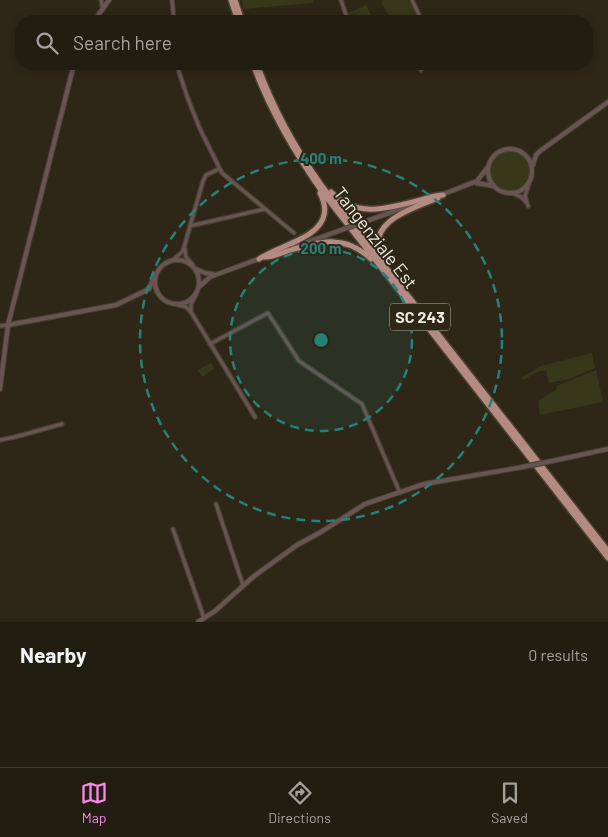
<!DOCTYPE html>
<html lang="en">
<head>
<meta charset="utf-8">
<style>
  :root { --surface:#221d11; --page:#2a261a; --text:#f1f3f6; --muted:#a2a29f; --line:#3f3b31; --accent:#fa87e8 }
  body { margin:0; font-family:Barlow,sans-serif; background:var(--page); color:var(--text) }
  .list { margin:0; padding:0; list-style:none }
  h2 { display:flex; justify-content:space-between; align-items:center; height:65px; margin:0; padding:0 20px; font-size:21px }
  h2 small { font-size:16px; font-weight:400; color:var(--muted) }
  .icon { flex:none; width:28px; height:28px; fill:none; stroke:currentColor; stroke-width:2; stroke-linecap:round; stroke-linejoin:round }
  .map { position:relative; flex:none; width:608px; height:622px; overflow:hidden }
  .search { position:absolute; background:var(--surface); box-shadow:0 2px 8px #0003; left:15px; right:15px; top:15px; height:55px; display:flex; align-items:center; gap:12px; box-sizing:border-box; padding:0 18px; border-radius:20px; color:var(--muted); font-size:19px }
  .sheet { height:145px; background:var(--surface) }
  nav { display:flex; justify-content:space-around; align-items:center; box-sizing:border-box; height:70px; border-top:1px solid var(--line); background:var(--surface); font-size:14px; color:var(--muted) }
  nav a { display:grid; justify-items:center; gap:2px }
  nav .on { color:var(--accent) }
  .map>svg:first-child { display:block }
</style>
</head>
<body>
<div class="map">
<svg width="608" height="622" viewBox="0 0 608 622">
  <rect width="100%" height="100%" fill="#2e2717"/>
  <g fill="#373719">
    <path d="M242,0h71l1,3 -71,6z"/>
    <path d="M384,0h24l8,14 -25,7 -10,-20z"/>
    <path d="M366,5l8,16h-24l-2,-8z"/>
    <circle cx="510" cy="170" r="20"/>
    <path d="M592,353l3,15 -26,11 -20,4 -3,-12c-9,-1 -15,5 -23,9l-1,-3 19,-11z"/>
    <path d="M211,363l3,6 -12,8 -4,-7z"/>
    <path d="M596,370l7,32 -63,13 -2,-14 18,-11 1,-4z"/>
  </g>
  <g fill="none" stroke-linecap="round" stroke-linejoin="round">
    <defs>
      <g id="minor">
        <path d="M101,0l2,9"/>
        <path d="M172,0l2,21"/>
        <path d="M341,0l7,21"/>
        <path d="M412,0l10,21"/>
        <path d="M178,64l1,8 9,27 12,30 22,44 72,60"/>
        <path d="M421,70l1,-6"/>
        <path d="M512,193l9,4 5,5"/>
        <path d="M528,206l-3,-10 4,-12"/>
        <path d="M190,226l75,-17"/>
        <path d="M185,249l1,8 7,8"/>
        <path d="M174,259l9,-8 20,-70 3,-6 13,-6"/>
        <path d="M175,304l11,3 5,5 64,105"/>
        <path d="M191,311v-7l5,-9"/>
        <path d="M0,326l8,-1"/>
        <path d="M210,344l58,-31 31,48 63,43 38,89"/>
        <path d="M0,440l15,-3 47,-13"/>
        <path d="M216,504l27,81"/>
        <path d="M173,529l31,89"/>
      </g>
      <g id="tertiary">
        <path d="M94,21l15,-21"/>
        <circle cx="510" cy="171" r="22"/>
        <path d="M533,165l3,-10 4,-4 68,-49"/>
        <path d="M476,183l18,3"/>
        <path d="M441,195l36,-14 10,-13"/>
        <path d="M375,218l43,-15"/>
        <path d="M293,247l26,-9"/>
        <circle cx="177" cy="282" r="22"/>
        <path d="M196,269l9,4 8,1"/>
        <path d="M200,286l10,-9 51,-19"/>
        <path d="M8,325l108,-20 33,-16 6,-14"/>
        <path d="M0,389l8,-64 66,-261"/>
        <path d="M552,461l56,-12"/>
        <path d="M198,622l17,-11 38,-34 44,-32 24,-13 44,-28 59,-20 99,-17"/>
      </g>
      <g id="trunk">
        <path d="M231,0l7,21"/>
        <path d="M235,0l7,21"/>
        <path d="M253,64c17,47 41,88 70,129l285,365"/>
        <path d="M257,64c16,44 38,84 65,122l286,365"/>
        <path d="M331,192c25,27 58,16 89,8 7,-2 15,-5 23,-5"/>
        <path d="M264,257c8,0 16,-3 23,-6 32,-9 57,-18 84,8"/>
        <path d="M259,259c23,-16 83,-24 61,-66"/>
        <path d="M383,259c-21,-36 30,-51 55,-61"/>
      </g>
    </defs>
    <use href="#minor" stroke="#494233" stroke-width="5.5"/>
    <use href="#tertiary" stroke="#494233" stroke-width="6"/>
    <use href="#trunk" stroke="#494233" stroke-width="8"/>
    <use href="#minor" stroke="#685552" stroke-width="3"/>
    <use href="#tertiary" stroke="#685552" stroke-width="4"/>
    <use href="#trunk" stroke="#b48a82" stroke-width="5"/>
    <defs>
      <g id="tertiary-bridge">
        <path d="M319,238l56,-20"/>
        <path d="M523,467l29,-6"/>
      </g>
    </defs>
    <use href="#tertiary-bridge" stroke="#494233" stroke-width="6" stroke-linecap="butt"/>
    <use href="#tertiary-bridge" stroke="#685552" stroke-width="4"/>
  </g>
  <circle cx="321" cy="340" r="91" fill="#258279" fill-opacity=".12"/>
  <g fill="none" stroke="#258279" stroke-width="2.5" stroke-dasharray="9 6">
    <circle cx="321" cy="340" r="91"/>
    <circle cx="321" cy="340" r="181"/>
  </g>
  <g text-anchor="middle" stroke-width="4" stroke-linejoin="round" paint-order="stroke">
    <rect fill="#2e2717" stroke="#b4b0a4" stroke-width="1" x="390" y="303.5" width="60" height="27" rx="4"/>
    <g font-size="16" font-weight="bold" fill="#eeeae0">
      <text x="420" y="323">SC 243</text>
    </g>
    <g font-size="18" fill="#eeeae0" stroke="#2e2717">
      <text transform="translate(375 238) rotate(52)" y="6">Tangenziale Est</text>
    </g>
  </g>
  <circle cx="321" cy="340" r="8" fill="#258279" stroke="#2e2717" stroke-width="2.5"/>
  <g font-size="15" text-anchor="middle" font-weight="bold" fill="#258279" stroke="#2e2717" stroke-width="4" stroke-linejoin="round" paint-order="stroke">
    <text x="321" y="164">400 m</text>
    <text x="321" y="254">200 m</text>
  </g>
</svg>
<div class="search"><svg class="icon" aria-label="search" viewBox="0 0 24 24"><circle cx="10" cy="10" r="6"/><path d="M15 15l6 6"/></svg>Search here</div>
</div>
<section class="sheet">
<h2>Nearby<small>0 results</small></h2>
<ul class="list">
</ul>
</section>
<nav>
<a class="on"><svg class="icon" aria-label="map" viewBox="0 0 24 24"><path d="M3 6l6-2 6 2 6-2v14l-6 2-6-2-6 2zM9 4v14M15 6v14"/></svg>Map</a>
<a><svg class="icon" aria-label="directions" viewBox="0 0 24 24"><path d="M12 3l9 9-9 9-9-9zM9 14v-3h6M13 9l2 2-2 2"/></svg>Directions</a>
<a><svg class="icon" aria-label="saved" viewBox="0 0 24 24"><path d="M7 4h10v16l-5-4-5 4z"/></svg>Saved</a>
</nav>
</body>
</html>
